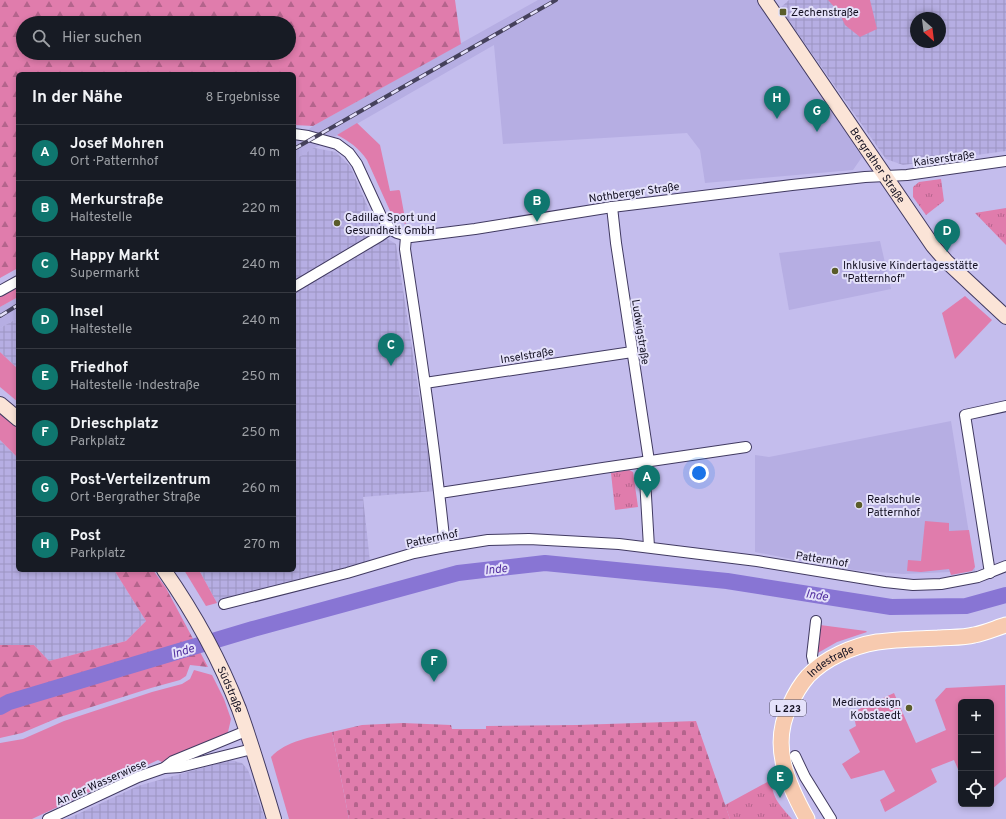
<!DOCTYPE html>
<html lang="de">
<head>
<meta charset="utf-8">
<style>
  :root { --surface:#171b24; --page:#20242c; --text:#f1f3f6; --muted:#9ea1a6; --line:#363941; --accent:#0f766e }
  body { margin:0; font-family:Overpass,sans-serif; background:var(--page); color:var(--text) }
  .controls { position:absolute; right:12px; bottom:12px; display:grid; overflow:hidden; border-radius:6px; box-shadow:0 2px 6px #0003 }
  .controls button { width:36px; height:36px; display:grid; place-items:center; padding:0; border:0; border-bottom:1px solid var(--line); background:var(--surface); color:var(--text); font:20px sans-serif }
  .compass { position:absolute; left:910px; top:12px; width:36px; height:36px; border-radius:50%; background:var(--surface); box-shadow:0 2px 6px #0003; rotate:152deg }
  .you { position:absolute; left:699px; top:473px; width:14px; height:14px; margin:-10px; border:3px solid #fff; border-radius:50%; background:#1a73e8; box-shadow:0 0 0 6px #1a73e833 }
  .badge { display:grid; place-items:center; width:26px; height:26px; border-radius:50%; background:var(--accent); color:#fff; font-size:13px; font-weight:700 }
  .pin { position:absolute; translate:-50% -33px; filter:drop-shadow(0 1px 2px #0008) }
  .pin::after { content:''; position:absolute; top:21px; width:14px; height:12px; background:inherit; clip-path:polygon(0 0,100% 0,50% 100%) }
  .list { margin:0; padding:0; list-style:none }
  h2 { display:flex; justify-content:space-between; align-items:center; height:52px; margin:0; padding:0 16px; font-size:17px }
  h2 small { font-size:13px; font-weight:400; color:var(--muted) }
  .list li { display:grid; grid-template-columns:26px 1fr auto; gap:12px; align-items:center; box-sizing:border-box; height:56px; padding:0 16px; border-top:1px solid var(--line) }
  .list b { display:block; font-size:15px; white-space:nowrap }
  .list p { margin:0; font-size:13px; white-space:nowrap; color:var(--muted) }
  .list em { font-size:13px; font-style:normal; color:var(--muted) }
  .icon { flex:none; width:22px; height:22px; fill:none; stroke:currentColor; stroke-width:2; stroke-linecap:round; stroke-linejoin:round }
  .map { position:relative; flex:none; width:1006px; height:819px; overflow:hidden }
  .search { position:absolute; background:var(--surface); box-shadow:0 2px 6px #0003; left:16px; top:16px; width:280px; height:44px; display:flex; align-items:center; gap:10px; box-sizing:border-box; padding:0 14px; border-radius:22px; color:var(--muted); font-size:15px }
  .panel { position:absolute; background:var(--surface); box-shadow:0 2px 6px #0003; left:16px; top:72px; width:280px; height:500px; border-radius:6px }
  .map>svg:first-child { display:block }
</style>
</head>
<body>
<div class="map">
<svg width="1006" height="819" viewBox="0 0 1006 819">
  <defs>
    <pattern id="industrial-grid" width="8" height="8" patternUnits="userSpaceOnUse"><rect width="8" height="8" fill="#b6aee3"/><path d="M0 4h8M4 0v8" fill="none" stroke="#9c95c2"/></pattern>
    <pattern id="forest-firs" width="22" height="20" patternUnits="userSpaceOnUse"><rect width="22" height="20" fill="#e07cac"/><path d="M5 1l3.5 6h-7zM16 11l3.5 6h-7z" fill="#b4648c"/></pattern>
    <pattern id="cemetery-stones" width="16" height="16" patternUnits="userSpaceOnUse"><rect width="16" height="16" fill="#e07cac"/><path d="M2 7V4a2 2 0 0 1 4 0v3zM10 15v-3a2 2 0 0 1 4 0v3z" fill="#b4648c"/></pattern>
    <pattern id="park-tufts" width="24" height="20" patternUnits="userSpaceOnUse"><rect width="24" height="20" fill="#e07cac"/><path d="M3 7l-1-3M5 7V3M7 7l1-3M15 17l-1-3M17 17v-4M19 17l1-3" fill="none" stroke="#b4648c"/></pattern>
  </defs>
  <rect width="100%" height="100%" fill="#c4bded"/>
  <g fill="#b6aee3">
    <path d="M538,0h219l105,157 -9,13 -148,13 -5,-33 -13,-17 -184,11 -9,-99 -200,115v-20l19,-14z"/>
    <path d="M880,241l11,48 -102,21 -10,-57z"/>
    <path d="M18,297v21l-18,10v-21z"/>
    <path d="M951,421l24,150 -72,3 -60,-5 -88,-17v-97l14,2z"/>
  </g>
  <g fill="url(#industrial-grid)" fill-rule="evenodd">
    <path d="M789,0h217v151l-103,14 -17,-6 -106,-151zM916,18h24v24h-24z"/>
    <path d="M314,148l22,4 14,14 20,46 13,24 13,8 38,247 -71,6 7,65 -90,22 -63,19 -18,-33h95v-410z"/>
    <path d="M18,318v51l-18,-17v-24z"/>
    <path d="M0,440l18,18v112h96l32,51 -20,20 -77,20 -15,-16h-34z"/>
    <path d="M230,760l12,3 6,7 17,49h-198l71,-33z"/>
  </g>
  <g fill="#e07cac">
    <path d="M828,0h42l7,29 -17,8 -15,-12 -6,-13z"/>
    <path d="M357,123l23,22 10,46 9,-1 1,1 6,33 -7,-3 -8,-8 -24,-53c-8,-12 -18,-19 -30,-25z"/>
    <path d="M18,287v10l-18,10v-10z"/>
    <path d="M965,296l27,24 -37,39 -13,-46z"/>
    <path d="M0,352l18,17v33l-18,-15z"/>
    <path d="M0,413l18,16v29l-18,-18z"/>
    <path d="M925,521l24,2v8l20,-1 6,37 -3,4 -21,4 -2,-6 -28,3 -14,-1 1,-11 13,1z"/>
    <path d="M184,570h15l18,33 -11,3z"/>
    <path d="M820,625l46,6 1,1 -30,10 -21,12z"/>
    <path d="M194,670l18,5 12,24 7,20 -3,13 -11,7 -53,24 -6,-3 -126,59h-32v-76l23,-4 41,-18 88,-29 30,-8 8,-5z"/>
    <path d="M1005,685l1,92 -15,13v-88h-30v74l-7,-16 -23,9 6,13 -52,30 -5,-12 15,-9 -11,-21 -33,9 -9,-15 18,-12 -11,-22 7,-4 -3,-14 41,-19 22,50 30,-13 -11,-30 11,-12z"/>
    <path d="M332,732l17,87h-60l-18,-62c16,-17 39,-19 61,-25z"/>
  </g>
  <g fill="url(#forest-firs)" fill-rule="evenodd">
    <path d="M0,0h455l6,44 -148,82 -19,-1v-51h-276v194l-18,10zM23,23h266v30h-266z"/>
    <path d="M114,570h39l13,18 42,79 -18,-2 -4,11 -6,4 -29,8 -91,29 -38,16 -22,5v-93h34l15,16 77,-20 20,-20z"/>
  </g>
  <path fill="url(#cemetery-stones)" d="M696,721l34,98h-381l-17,-87 30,-7 41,-2 48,2 1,4h34v-3l91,-1z"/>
  <g fill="url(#park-tufts)">
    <path d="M941,179l3,22 -18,14 -13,-18v-10l6,-5z"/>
    <path d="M1006,208v37l-31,-32z"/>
    <path d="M629,470l4,2 5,35 -23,3 -4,-37z"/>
    <path d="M771,780c2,20 9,25 21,39h-62l-5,-14z"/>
  </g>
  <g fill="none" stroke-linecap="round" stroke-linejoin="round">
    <path stroke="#8875d4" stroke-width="16" d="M0,707l9,-5 244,-73 205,-56 87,-10 182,18 164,26 75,-1 40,-11"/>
    <defs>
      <g id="minor">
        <path d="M294,134l14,2 29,8 12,9 8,11 24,52 9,13 7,4 14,4 64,-8 137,-22 180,-22 73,-8 42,-2 99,-14"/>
        <path d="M612,207l4,36 33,218"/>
        <path d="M406,237l-1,12c15,99 30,198 40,298"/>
        <path d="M294,287l86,-51 10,-7"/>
        <path d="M0,291l18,-10"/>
        <path d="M425,383l207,-31"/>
        <path d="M644,462l5,85"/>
        <path d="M440,493l163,-25 143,-21"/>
        <path d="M990,573l-25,-158 41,-9"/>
        <path d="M224,604l123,-31 67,-20 31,-6 43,-7 41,-1 90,5 138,17 128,21 28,3 28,-1 37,-7 28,-11"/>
        <path d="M815,669l-3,-13 4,-35"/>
        <path d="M795,756l10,21 26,42"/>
        <path d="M164,768l16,-1 72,-18"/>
        <path d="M48,819l90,-42 26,-9 9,-7 73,-30"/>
      </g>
      <g id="secondary">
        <path id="s1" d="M765,0l168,246 13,15 60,56"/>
        <path d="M0,404l18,15"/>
        <path id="s2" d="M164,570c30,43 56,90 75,139 13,36 24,73 35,110"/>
      </g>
      <g id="primary">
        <path id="s3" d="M807,819c-20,-36 -37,-74 -17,-114 5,-11 10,-20 18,-29 17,-18 45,-30 69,-34 20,-3 41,-3 61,-4 12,-1 25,0 36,-3 11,-2 22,-7 32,-10"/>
      </g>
    </defs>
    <use href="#minor" stroke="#413a61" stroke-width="12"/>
    <use href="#secondary" stroke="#413a61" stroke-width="16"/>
    <use href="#primary" stroke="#fff" stroke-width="17"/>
    <use href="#minor" stroke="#fff" stroke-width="10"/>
    <use href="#secondary" stroke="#fbe4d7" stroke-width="14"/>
    <use href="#primary" stroke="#f7caaf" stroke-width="15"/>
    <defs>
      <g id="rail">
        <path d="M294,149l262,-149"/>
        <path d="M0,316l18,-11"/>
      </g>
    </defs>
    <use href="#rail" stroke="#45415b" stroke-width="4"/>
    <use href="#rail" stroke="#e4e1fa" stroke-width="2.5" stroke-dasharray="8" stroke-linecap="butt"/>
  </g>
  <g fill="#5a5c29" stroke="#e4e1fa" stroke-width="1.5">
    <rect x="779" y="8" width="8" height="8" rx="2"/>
    <circle cx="337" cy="223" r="4"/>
    <circle cx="835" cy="271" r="4"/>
    <circle cx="859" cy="505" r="4"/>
    <circle cx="909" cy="708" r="4"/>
  </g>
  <g text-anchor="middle" stroke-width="4" stroke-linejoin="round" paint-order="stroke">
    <rect fill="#e4e1fa" stroke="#524f62" stroke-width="1" x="770" y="700" width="36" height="16" rx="3"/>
    <g font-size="10" font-weight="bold" fill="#131021">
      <text x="788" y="712">L 223</text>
    </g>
    <g font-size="11" fill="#131021" stroke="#e4e1fa" text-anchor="start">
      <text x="791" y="16">Zechenstraße</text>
      <text x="345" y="221">Cadillac Sport und<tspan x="345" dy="13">Gesundheit GmbH</tspan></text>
      <text x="843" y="269">Inklusive Kindertagesstätte<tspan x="843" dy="13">"Patternhof"</tspan></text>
      <text x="867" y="503">Realschule<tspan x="867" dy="13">Patternhof</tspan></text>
      <text x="901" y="706" text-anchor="end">Mediendesign<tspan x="901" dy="13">Kobstaedt</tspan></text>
    </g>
    <g font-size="11" fill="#131021" stroke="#e4e1fa">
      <text transform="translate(944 158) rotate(-8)" y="4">Kaiserstraße</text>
      <text dy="4" stroke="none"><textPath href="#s1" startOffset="200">Bergrather Straße</textPath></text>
      <text transform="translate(634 192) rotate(-8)" y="4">Nothberger Straße</text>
      <text transform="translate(641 332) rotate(81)" y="4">Ludwigstraße</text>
      <text transform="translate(527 355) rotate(-9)" y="4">Inselstraße</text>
      <text transform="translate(432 538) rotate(-12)" y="4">Patternhof</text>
      <text transform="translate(822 559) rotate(9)" y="4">Patternhof</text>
      <text dy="4" stroke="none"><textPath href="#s3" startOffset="182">Indestraße</textPath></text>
      <text dy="4" stroke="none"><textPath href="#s2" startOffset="137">Südstraße</textPath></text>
      <text transform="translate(101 782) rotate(-24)" y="4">An der Wasserwiese</text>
    </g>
    <g font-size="12" font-style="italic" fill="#512e9f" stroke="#e4e1fa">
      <text transform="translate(496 569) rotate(-6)" y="4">Inde</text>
      <text transform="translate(817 595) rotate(9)" y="4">Inde</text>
      <text transform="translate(183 651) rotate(-17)" y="4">Inde</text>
    </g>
  </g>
</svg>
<div class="controls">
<button>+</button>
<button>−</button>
<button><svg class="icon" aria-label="locate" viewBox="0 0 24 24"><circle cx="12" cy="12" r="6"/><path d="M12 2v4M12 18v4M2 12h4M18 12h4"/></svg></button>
</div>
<svg class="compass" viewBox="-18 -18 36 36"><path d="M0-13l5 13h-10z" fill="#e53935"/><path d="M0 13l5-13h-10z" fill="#9ea1a6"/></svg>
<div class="you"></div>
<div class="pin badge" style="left:647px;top:498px">A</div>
<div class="pin badge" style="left:537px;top:222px">B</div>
<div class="pin badge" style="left:391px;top:366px">C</div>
<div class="pin badge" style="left:947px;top:252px">D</div>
<div class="pin badge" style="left:780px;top:798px">E</div>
<div class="pin badge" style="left:434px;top:682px">F</div>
<div class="pin badge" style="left:817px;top:132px">G</div>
<div class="pin badge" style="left:777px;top:119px">H</div>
<div class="search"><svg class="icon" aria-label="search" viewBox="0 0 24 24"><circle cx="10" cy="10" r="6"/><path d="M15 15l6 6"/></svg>Hier suchen</div>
<section class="panel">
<h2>In der Nähe<small>8 Ergebnisse</small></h2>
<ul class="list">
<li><span class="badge">A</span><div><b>Josef Mohren</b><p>Ort · Patternhof</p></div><em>40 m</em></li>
<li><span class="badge">B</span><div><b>Merkurstraße</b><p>Haltestelle</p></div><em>220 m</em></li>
<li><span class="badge">C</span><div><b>Happy Markt</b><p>Supermarkt</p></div><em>240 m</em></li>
<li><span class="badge">D</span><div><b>Insel</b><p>Haltestelle</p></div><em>240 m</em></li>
<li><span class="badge">E</span><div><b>Friedhof</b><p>Haltestelle · Indestraße</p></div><em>250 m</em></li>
<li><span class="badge">F</span><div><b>Drieschplatz</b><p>Parkplatz</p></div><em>250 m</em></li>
<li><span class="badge">G</span><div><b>Post-Verteilzentrum</b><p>Ort · Bergrather Straße</p></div><em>260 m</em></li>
<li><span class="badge">H</span><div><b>Post</b><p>Parkplatz</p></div><em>270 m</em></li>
</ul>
</section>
</div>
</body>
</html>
